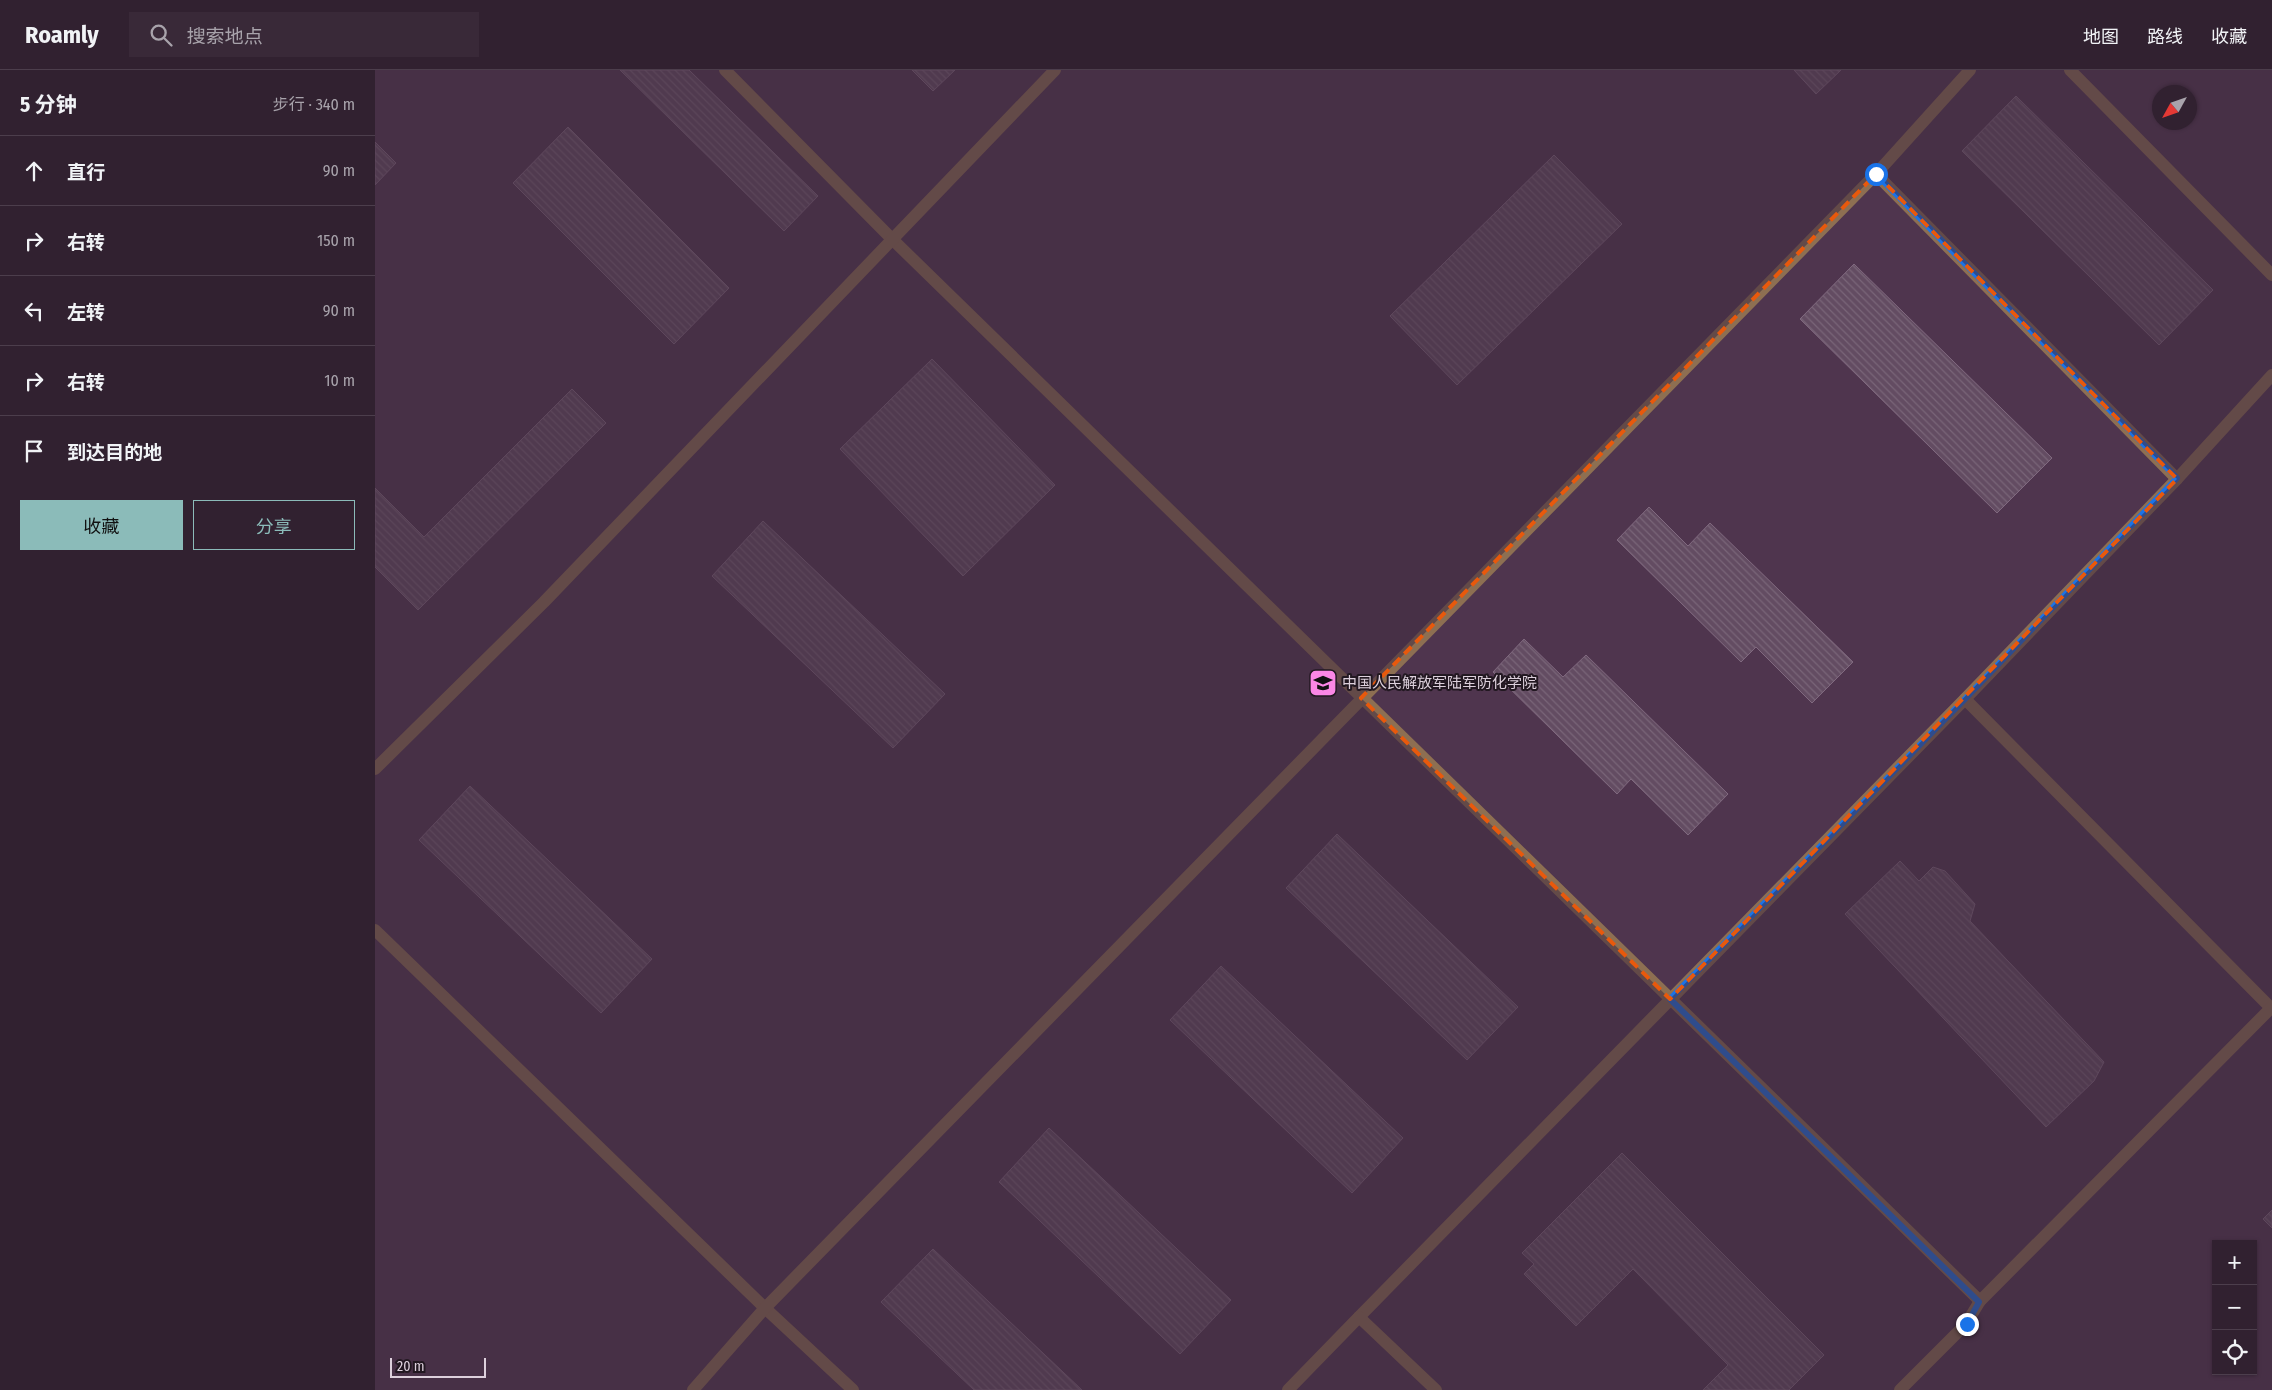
<!DOCTYPE html>
<html lang="zh">
<head>
<meta charset="utf-8">
<style>
  :root { --surface:#312130; --page:#392938; --text:#f1f3f6; --muted:#a8a3ab; --line:#4c3e4c; --accent:#8bbbb9 }
  body { margin:0; font-family:"Fira Sans Condensed","Noto Sans SC",sans-serif; background:var(--page); color:var(--text) }
  .controls { position:absolute; right:15px; bottom:15px; display:grid; overflow:hidden; border-radius:0px; box-shadow:0 1px 4px #0004 }
  .controls button { width:45px; height:45px; display:grid; place-items:center; padding:0; border:0; border-bottom:1px solid var(--line); background:var(--surface); color:var(--text); font:25px sans-serif }
  .compass { position:absolute; left:1777px; top:15px; width:45px; height:45px; border-radius:50%; background:var(--surface); box-shadow:0 1px 4px #0004; rotate:230deg }
  .scale { position:absolute; left:15px; bottom:12px; width:96px; box-sizing:border-box; padding-left:5px; border:2px solid #ddd0dc; border-top:0; font-size:14px; line-height:18px; white-space:nowrap; color:#ddd0dc; -webkit-text-stroke:4px #221821; paint-order:stroke }
  .stop { position:absolute; width:15px; height:15px; margin:-11px; border:4px solid #1a73e8; border-radius:50%; background:#fff }
  .stop.end { background:#1a73e8; border-color:#fff; box-shadow:0 1px 5px #0008 }
  .list { margin:0; padding:0; list-style:none }
  h2 { display:flex; justify-content:space-between; align-items:center; height:65px; margin:0; padding:0 20px; font-size:21px }
  h2 small { font-size:16px; font-weight:400; color:var(--muted) }
  .list li { display:grid; grid-template-columns:32px 1fr auto; gap:15px; align-items:center; box-sizing:border-box; height:70px; padding:0 20px; border-top:1px solid var(--line) }
  .list b { display:block; font-size:19px; white-space:nowrap }
  .list em { font-size:16px; font-style:normal; color:var(--muted) }
  .actions { display:flex; gap:10px; padding:15px 20px }
  .actions a { flex:1; padding:11px 0; border:1px solid var(--accent); border-radius:0px; text-align:center; font-size:18px; color:var(--accent) }
  .actions .main { background:var(--accent); color:#111 }
  .icon { flex:none; width:28px; height:28px; fill:none; stroke:currentColor; stroke-width:2; stroke-linecap:round; stroke-linejoin:round }
  .map { position:relative; flex:none; width:1897px; height:1320px; overflow:hidden }
  header { display:flex; align-items:center; gap:30px; box-sizing:border-box; height:70px; padding:0 25px; background:var(--surface); border-bottom:1px solid var(--line) }
  header strong { font-size:24px }
  nav { display:flex; gap:28px; margin-inline-start:auto; font-size:18px }
  .search { width:350px; height:45px; background:var(--page); display:flex; align-items:center; gap:12px; box-sizing:border-box; padding:0 18px; border-radius:0px; color:var(--muted); font-size:19px }
  main { display:flex }
  aside { flex:1; background:var(--surface) }
  .map>svg:first-child { display:block }
</style>
</head>
<body>
<header>
<strong>Roamly</strong>
<div class="search"><svg class="icon" aria-label="search" viewBox="0 0 24 24"><circle cx="10" cy="10" r="6"/><path d="M15 15l6 6"/></svg>搜索地点</div>
<nav><a>地图</a><a>路线</a><a>收藏</a></nav>
</header>
<main>
<aside>
<h2>5 分钟<small>步行 · 340 m</small></h2>
<ul class="list">
<li><svg class="icon" aria-label="ahead" viewBox="0 0 24 24"><path d="M12 20V5M6 11l6-6 6 6"/></svg><div><b>直行</b></div><em>90 m</em></li>
<li><svg class="icon" aria-label="right" viewBox="0 0 24 24"><path d="M7 20v-9h11M14 6l5 5-5 5"/></svg><div><b>右转</b></div><em>150 m</em></li>
<li><svg class="icon" aria-label="left" viewBox="0 0 24 24"><path d="M17 20v-9H6M10 6l-5 5 5 5"/></svg><div><b>左转</b></div><em>90 m</em></li>
<li><svg class="icon" aria-label="right" viewBox="0 0 24 24"><path d="M7 20v-9h11M14 6l5 5-5 5"/></svg><div><b>右转</b></div><em>10 m</em></li>
<li><svg class="icon" aria-label="arrive" viewBox="0 0 24 24"><path d="M6 21V4h12l-3 4 3 4H6"/></svg><div><b>到达目的地</b></div></li>
</ul>
<div class="actions"><a class="main">收藏</a><a>分享</a></div>
</aside>
<div class="map">
<svg width="1897" height="1320" viewBox="0 0 1897 1320">
  <defs>
    <pattern id="building-back-hatch" width="6" height="6" patternUnits="userSpaceOnUse" patternTransform="scale(1.25)"><rect width="6" height="6" fill="#634c62"/><path d="M-1 5l2 2M0 0l6 6M5-1l2 2" fill="none" stroke="#796578"/></pattern>
  </defs>
  <rect width="100%" height="100%" fill="#412c40"/>
  <path fill="#4f354e" fill-rule="evenodd" d="M0,0h1897v1320h-1897zM1784,22h30v30h-30zM1841,1174h37v127h-37z"/>
  <g fill="url(#building-back-hatch)" stroke="#80697f">
    <path d="M245,0h69l129,126 -34,35z"/>
    <path d="M537,0h43l-22,21z"/>
    <path d="M1419,0h47l-25,24z"/>
    <path d="M1641,26l197,194 -54,55 -197,-194z"/>
    <path d="M193,57l161,161 -55,56 -161,-161z"/>
    <path d="M0,72l21,21 -21,22z"/>
    <path d="M1179,85l68,69 -165,161 -67,-69z"/>
    <path d="M1479,194l198,194 -55,55 -197,-194z"/>
    <path d="M557,289l123,126 -92,91 -123,-127z"/>
    <path d="M197,319l34,34 -188,187 -43,-43v-79l49,49z"/>
    <path d="M1274,437l39,39 22,-23 143,139 -41,41 -56,-56 -15,15 -124,-122z"/>
    <path d="M388,451l182,173 -52,54 -181,-172z"/>
    <path d="M1149,569l39,38 23,-22 142,139 -40,41 -57,-56 -14,15 -124,-122z"/>
    <path d="M95,716l182,173 -51,54 -182,-173z"/>
    <path d="M962,764l181,173 -51,53 -181,-172z"/>
    <path d="M1525,791l19,20 14,-14 12,4 30,33 -5,17 134,141 -10,19 -48,46 -201,-213z"/>
    <path d="M846,896l182,172 -51,55 -182,-173z"/>
    <path d="M674,1058l182,172 -51,54 -181,-172z"/>
    <path d="M1247,1083l202,202 -35,35h-86l25,-25 -95,-96 -57,57 -52,-52 10,-10 -12,-11z"/>
    <path d="M1897,1140v18l-9,-9z"/>
    <path d="M558,1179l149,141h-108l-93,-88z"/>
  </g>
  <g fill="none" stroke-linecap="round" stroke-linejoin="round">
    <g stroke="#8d6f52" stroke-width="12">
      <path d="M350,0l166,168 1089,1063"/>
      <path d="M1695,0l202,205"/>
      <path d="M1501,104l301,305"/>
      <path d="M1590,629l307,310"/>
      <path d="M0,699l169,-167 511,-532"/>
      <path d="M0,860l390,378 88,82"/>
      <path d="M984,1247l606,-618 212,-220 95,-104"/>
      <path d="M318,1320l72,-82 1111,-1134 94,-104"/>
      <path d="M913,1320l71,-73 77,73"/>
      <path d="M1525,1320l66,-66 14,-23 292,-294"/>
    </g>
  </g>
  <g fill="none" stroke-linecap="round" stroke-linejoin="round">
    <path stroke="#1a73e8" stroke-width="6" d="M1501,104l301,304 -212,221 -295,300 309,303 -12,22"/>
  </g>
  <path d="M0 0H1897V1320H0ZM1501,104l301,305 -507,520 -309,-301z" fill="#412c40" fill-opacity=".55" fill-rule="evenodd"/>
  <path fill="none" stroke="#e8590c" stroke-width="4" stroke-dasharray="10 6" stroke-linejoin="round" d="M1501,104l301,305 -507,520 -309,-301z"/>
  <defs>
    <symbol id="university-square" viewBox="-11 -11 22 22"><rect x="-9" y="-9" width="18" height="18" rx="4" fill="#fb87e6" stroke="#221821"/><path d="M0-5L7-2L0 1L-7-2ZM-4 1L0 2.5L4 1V4Q0 6-4 4Z" fill="#111"/></symbol>
  </defs>
  <g fill-rule="evenodd">
    <use href="#university-square" x="932" y="597" width="32" height="32"/>
  </g>
  <g text-anchor="middle" stroke-width="4" stroke-linejoin="round" paint-order="stroke">
    <g font-size="15" fill="#ddd0dc" stroke="#221821" text-anchor="start">
      <text x="967" y="618">中国人民解放军陆军防化学院</text>
    </g>
  </g>
</svg>
<div class="controls">
<button>+</button>
<button>−</button>
<button><svg class="icon" aria-label="locate" viewBox="0 0 24 24"><circle cx="12" cy="12" r="6"/><path d="M12 2v4M12 18v4M2 12h4M18 12h4"/></svg></button>
</div>
<svg class="compass" viewBox="-18 -18 36 36"><path d="M0-13l5 13h-10z" fill="#e53935"/><path d="M0 13l5-13h-10z" fill="#a8a3ab"/></svg>
<div class="scale">20 m</div>
<div class="stop" style="left:1501px;top:104px"></div>
<div class="stop end" style="left:1592px;top:1254px"></div>
</div>
</main>
</body>
</html>
